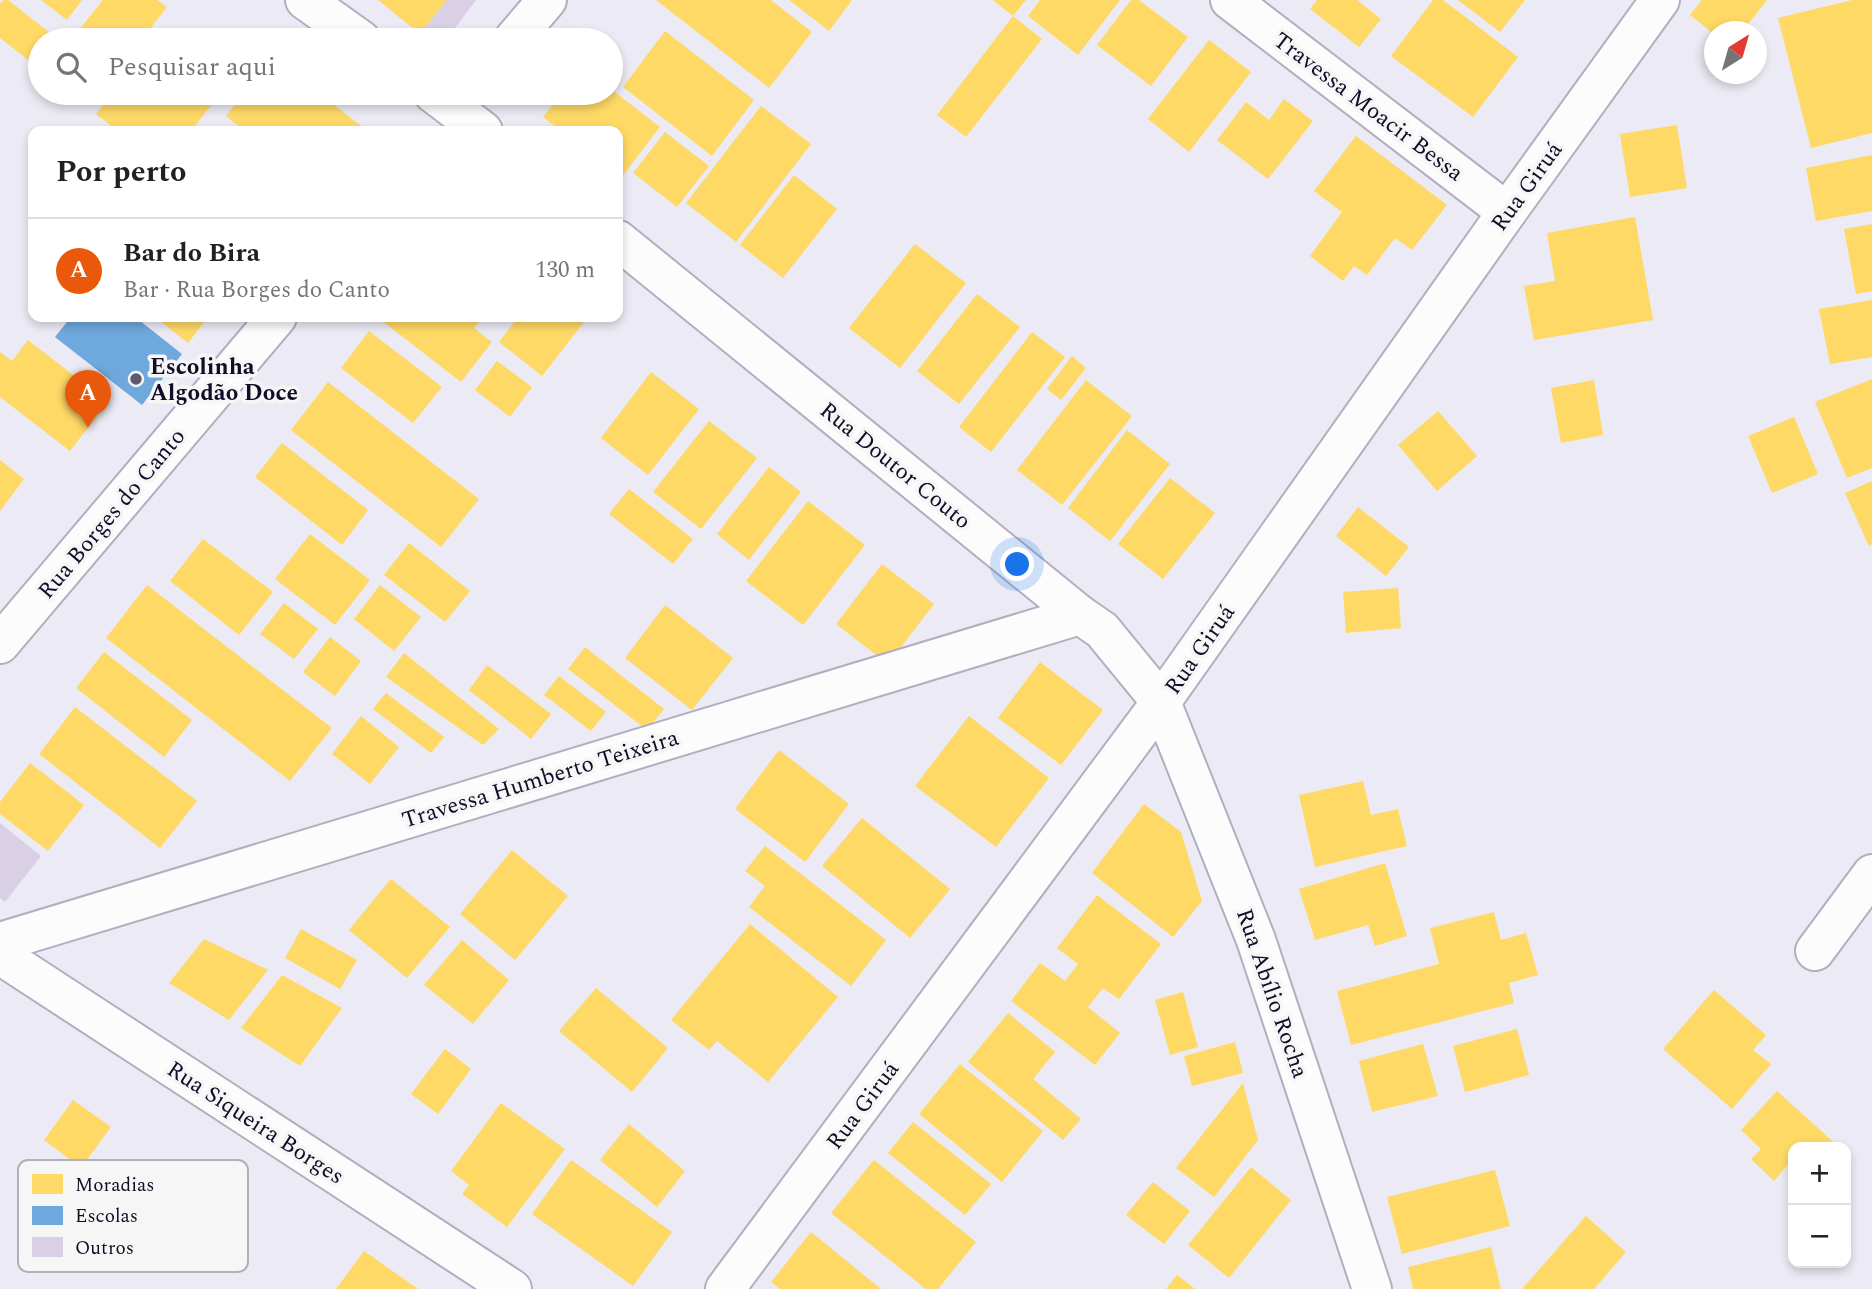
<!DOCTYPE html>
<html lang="pt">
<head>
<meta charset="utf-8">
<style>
  :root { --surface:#fff; --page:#f6f6f6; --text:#202124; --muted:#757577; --line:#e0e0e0; --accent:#ea580c }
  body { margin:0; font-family:Spectral,serif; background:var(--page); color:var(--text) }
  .controls { position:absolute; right:21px; bottom:21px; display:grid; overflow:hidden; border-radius:14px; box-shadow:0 4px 10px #0003 }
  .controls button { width:63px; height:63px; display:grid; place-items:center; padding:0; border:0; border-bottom:2px solid var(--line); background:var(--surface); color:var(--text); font:35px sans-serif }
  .compass { position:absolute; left:1704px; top:21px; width:63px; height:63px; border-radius:50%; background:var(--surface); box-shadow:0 4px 10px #0003; rotate:37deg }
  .you { position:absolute; left:1018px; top:565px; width:24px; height:24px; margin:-18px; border:5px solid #fff; border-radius:50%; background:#1a73e8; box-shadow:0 0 0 10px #1a73e833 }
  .badge { display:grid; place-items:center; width:46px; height:46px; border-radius:50%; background:var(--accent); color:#fff; font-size:23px; font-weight:700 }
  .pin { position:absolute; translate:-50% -58px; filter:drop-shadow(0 2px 4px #0008) }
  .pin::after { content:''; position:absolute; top:37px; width:24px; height:21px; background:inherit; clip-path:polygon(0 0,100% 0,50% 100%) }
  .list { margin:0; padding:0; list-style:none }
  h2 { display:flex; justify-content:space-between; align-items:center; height:91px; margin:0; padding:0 28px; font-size:30px }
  h2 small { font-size:23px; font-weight:400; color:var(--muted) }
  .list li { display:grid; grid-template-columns:46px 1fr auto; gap:21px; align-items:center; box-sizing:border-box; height:105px; padding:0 28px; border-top:2px solid var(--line) }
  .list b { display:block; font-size:26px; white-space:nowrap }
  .list p { margin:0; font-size:23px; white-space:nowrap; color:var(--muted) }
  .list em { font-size:23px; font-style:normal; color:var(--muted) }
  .icon { flex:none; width:38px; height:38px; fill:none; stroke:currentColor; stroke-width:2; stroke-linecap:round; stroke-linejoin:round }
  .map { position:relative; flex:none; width:1872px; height:1289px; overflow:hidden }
  .search { position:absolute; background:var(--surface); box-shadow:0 4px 10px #0003; left:28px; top:28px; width:595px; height:77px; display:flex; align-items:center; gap:18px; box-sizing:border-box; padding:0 24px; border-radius:38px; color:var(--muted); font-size:26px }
  .panel { position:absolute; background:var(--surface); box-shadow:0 4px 10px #0003; left:28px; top:126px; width:595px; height:196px; border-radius:14px }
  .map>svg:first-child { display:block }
</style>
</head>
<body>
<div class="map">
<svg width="1872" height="1289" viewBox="0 0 1872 1289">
  <rect width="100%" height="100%" fill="#eceaf4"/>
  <g fill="#ffd966">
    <path d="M3,0h5l51,40h-19v29l-40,-31v-34z"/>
    <path d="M41,0h41l-15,20z"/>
    <path d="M103,0h54l10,7 -26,33h-70z"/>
    <path d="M378,0h69l-27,34z"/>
    <path d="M656,0h115l41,32 -43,56z"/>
    <path d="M789,0h63l-23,31z"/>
    <path d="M993,0h33l-13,16z"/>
    <path d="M1040,0h80l-42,55 -50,-39z"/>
    <path d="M1131,0h8l49,37 -37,49 -54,-41z"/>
    <path d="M1317,0h40l24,19 -22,28 -49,-38z"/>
    <path d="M1433,0h10l75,57 -45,60 -82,-61z"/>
    <path d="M1458,0h67l-25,32z"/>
    <path d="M1702,0h65l-25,32h-28v2l-24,-19z"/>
    <path d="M1852,0h20v133l-61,15 -33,-130z"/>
    <path d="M1013,16l29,23 -76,98 -29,-22z"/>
    <path d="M665,31l89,69 -42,56 -89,-69z"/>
    <path d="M1209,40l42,32 -62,80 -41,-33z"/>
    <path d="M611,89l49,38 -39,51 -3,-2v-45h-57l-18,-14 19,-24h49z"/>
    <path d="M113,93h108l-30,38h-73l-22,-17z"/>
    <path d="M244,93h75l46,36 -2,2h-118l-19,-15z"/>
    <path d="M1284,99l29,22 -45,58 -51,-39 29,-38 23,18z"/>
    <path d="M761,106l50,38 -75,98 -50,-39z"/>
    <path d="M1677,125l10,63 -57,9 -10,-63z"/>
    <path d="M665,132l44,34 -32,41 -44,-34z"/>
    <path d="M1356,136l91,69 -35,45 -17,-12 -28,37 -13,-9 -11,15 -33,-25 32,-44 -28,-21z"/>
    <path d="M1872,155v56l-56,10 -10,-53z"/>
    <path d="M794,175l43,34 -54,69 -43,-33z"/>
    <path d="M1635,217l18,103 -119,20 -10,-54 31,-5 -8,-48z"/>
    <path d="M1872,224v67l-16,3 -12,-65z"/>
    <path d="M915,244l51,39 -66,85 -51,-40z"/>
    <path d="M977,294l43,33 -61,77 -42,-33z"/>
    <path d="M1872,300v57l-42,7 -11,-55z"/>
    <path d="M155,317h53l-20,26z"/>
    <path d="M377,317h106l-9,11 18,14 -31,40z"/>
    <path d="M518,317h70l-46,59 -43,-34z"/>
    <path d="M369,331l73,56 -29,36 -72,-55z"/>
    <path d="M1032,332l33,25 -74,95 -32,-25z"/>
    <path d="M28,340l80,62 -38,49 -70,-54v-45l12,9z"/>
    <path d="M1072,356l14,12 -25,32 -14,-11z"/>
    <path d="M497,361l35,26 -22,30 -35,-27z"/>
    <path d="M651,372l48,37 -51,66 -47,-37z"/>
    <path d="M1872,379v89l-25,10 -32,-76z"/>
    <path d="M1086,380l46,36 -70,89 -45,-35z"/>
    <path d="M1594,380l9,55 -42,8 -10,-55z"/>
    <path d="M328,382l151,117 -38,48 -150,-117z"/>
    <path d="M1438,411l39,45 -40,35 -39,-46z"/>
    <path d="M1794,417l24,57 -46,19 -24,-57z"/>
    <path d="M709,421l48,37 -56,71 -48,-37z"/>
    <path d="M1127,430l43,34 -60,77 -42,-33z"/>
    <path d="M282,443l86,67 -26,35 -87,-68z"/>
    <path d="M0,460l24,19 -24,32z"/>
    <path d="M769,467l32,25 -52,68 -32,-26z"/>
    <path d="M1170,478l45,35 -52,66 -45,-35z"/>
    <path d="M1872,481v63l-3,2 -24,-53z"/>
    <path d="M629,489l64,50 -20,25 -64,-50z"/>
    <path d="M808,501l57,44 -62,80 -57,-44z"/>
    <path d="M1358,507l51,40 -23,29 -50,-40z"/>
    <path d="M310,534l60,46 -35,45 -60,-46z"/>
    <path d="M203,539l70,53 -34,43 -69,-54z"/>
    <path d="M409,543l61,48 -25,31 -61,-47z"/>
    <path d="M882,564l52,40 -46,60 -52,-40z"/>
    <path d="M147,585l185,143 -42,53 -184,-143z"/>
    <path d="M380,585l41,32 -27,34 -40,-32z"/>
    <path d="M1398,588l3,40 -55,5 -3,-41z"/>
    <path d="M284,603l34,26 -24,30 -34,-25z"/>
    <path d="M665,605l68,53 -41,52 -67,-52z"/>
    <path d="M330,637l31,24 -26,35 -32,-24z"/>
    <path d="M585,647l79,62 -17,21 -79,-61z"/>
    <path d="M104,652l88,68 -28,37 -88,-69z"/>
    <path d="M404,653l95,76 -16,16 -97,-68z"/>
    <path d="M1040,662l63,48 -42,55 -63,-47z"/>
    <path d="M487,665l64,49 -20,25 -62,-49z"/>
    <path d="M559,676l47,36 -15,19 -47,-36z"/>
    <path d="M386,693l58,44 -13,16 -58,-44z"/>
    <path d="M75,707l122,94 -37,47 -121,-94z"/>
    <path d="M361,716l38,31 -29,37 -38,-30z"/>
    <path d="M969,716l80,62 -53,69 -81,-61z"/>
    <path d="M779,750l70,54 -44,58 -70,-53z"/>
    <path d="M30,763l54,42 -36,46 -48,-37v-12z"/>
    <path d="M1363,781l8,34 27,-6 9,37 -92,21 -16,-72z"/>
    <path d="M1144,804l37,28 21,69 -29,36 -81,-64z"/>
    <path d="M862,818l88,71 -40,49 -88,-72z"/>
    <path d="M765,846l121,94 -35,46 -102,-79 16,-21 -20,-15z"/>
    <path d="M512,850l56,46 -53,64 -55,-46z"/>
    <path d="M1385,863l22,73 -32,10 -7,-21 -53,15 -16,-51z"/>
    <path d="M391,879l59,48 -43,51 -58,-48z"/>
    <path d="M1097,895l64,49 -42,55 -16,-11 -15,19 32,26 -25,32 -84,-64 29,-38 25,18 13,-17 -21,-16z"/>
    <path d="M1494,912l7,28 25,-7 12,42 -29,8 5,20 -163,42 -14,-54 102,-27 -9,-36z"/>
    <path d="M750,924l88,73 -70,85 -51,-41 -8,9 -38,-30z"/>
    <path d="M301,929l56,31 -17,29 -55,-31z"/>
    <path d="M204,939l64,31 -39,50 -60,-37z"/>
    <path d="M462,940l47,40 -36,44 -49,-39z"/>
    <path d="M282,975l60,33 -42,58 -59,-38z"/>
    <path d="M596,988l72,60 -36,44 -73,-61z"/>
    <path d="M1714,990l52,45 -13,15 18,14 -39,45 -69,-60z"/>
    <path d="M1183,992l15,55 -28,8 -15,-55z"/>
    <path d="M1008,1013l47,39 -22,27 48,40 -18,21 -95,-78z"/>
    <path d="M1517,1029l12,46 -64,17 -12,-46z"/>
    <path d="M1235,1042l8,31 -51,13 -8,-30z"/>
    <path d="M1423,1044l15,52 -66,16 -13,-51z"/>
    <path d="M445,1049l26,20 -33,45 -27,-20z"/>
    <path d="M960,1064l83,67 -41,51 -83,-68z"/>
    <path d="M1243,1083l15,57 -44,57 -38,-29z"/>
    <path d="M1777,1091l62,56h-46v12l-19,22 -23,-22 10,-10 -20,-19z"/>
    <path d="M73,1100l38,27 -30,41 -37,-28z"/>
    <path d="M501,1103l64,46 -58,78 -45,-33 7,-9 -18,-14z"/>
    <path d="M913,1122l78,62 -26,31 -77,-62z"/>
    <path d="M629,1124l56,47 -28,36 -57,-47z"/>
    <path d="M571,1160l101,72 -39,54 -101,-72z"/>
    <path d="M874,1160l102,82 -38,47h-12l-95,-76z"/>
    <path d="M1251,1167l40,33 -62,78 -41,-33z"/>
    <path d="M1495,1170l15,56 -108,28 -15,-57z"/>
    <path d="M1153,1182l37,29 -26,33 -38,-29z"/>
    <path d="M1586,1216l40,36 -32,37h-72z"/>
    <path d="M811,1232l70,57h-101l-9,-7z"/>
    <path d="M1491,1247l10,42h-88l-5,-22z"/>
    <path d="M364,1251l54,38h-82z"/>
    <path d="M1177,1275l18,14h-29z"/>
  </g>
  <path fill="#6fa8dc" d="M71,317h64l47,37 -40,51 -87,-68z"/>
  <g fill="#dad0e6">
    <path d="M447,0h29l-30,40h-19l-7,-6z"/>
    <path d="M0,823l41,33 -36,46 -5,-4z"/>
  </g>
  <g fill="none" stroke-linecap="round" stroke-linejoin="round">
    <defs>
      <g id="minor">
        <path d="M305,0l56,40"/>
        <path d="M1230,0l277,212"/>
        <path d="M513,40l34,-40"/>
        <path d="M433,93l50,38"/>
        <path d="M618,240l462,375 22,15 59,72 95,238 116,349"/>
        <path d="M0,644l277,-327"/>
        <path d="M0,942l1080,-327"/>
        <path d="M1815,951l57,-77"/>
        <path d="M0,955l512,334"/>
        <path d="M725,1289l436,-587 346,-490 153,-212"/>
      </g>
    </defs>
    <use href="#minor" stroke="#b1aec0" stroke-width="42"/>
    <use href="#minor" stroke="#fcfcfd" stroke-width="38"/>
  </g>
  <circle fill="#5e5a6f" stroke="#f6f6f6" stroke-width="2.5" cx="136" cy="379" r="7"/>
  <g text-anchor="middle" stroke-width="7" stroke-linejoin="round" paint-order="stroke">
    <g font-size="23" fill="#110c27" stroke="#f6f6f6">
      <text transform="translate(1369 106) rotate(37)" y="8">Travessa Moacir Bessa</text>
      <text transform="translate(1526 186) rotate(-54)" y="8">Rua Giruá</text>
      <text transform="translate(896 465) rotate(39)" y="8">Rua Doutor Couto</text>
      <text transform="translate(111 513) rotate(-50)" y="8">Rua Borges do Canto</text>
      <text transform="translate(1199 649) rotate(-55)" y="8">Rua Giruá</text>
      <text transform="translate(540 778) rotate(-17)" y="8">Travessa Humberto Teixeira</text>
      <text transform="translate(1273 993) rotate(71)" y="8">Rua Abílio Rocha</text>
      <text transform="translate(862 1105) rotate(-53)" y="8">Rua Giruá</text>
      <text transform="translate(256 1122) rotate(33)" y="8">Rua Siqueira Borges</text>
    </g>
    <g font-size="23" font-weight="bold" fill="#110c27" stroke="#f6f6f6" text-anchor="start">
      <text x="150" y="374">Escolinha<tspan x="150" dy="26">Algodão Doce</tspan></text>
    </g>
  </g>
  <rect x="18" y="1160" width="230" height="112" rx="10" fill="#f6f6f6" stroke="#b1b0b8" stroke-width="2"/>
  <rect x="32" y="1174" width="31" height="20" fill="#ffd966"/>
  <rect x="32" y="1206" width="31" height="19" fill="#6fa8dc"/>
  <rect x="32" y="1237" width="31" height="20" fill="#dad0e6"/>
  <g font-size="19" fill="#110c27">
    <text x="75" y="1191">Moradias</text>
    <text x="75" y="1222">Escolas</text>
    <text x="75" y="1254">Outros</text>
  </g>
</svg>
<div class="controls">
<button>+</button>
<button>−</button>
</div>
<svg class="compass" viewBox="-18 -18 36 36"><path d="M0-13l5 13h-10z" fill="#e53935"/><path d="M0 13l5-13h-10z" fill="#757577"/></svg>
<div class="you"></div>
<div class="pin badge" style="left:88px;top:428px">A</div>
<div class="search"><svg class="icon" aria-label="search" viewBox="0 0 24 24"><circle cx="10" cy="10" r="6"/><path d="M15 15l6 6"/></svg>Pesquisar aqui</div>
<section class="panel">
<h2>Por perto<small></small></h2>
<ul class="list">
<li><span class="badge">A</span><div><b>Bar do Bira</b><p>Bar · Rua Borges do Canto</p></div><em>130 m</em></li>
</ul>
</section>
</div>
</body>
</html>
